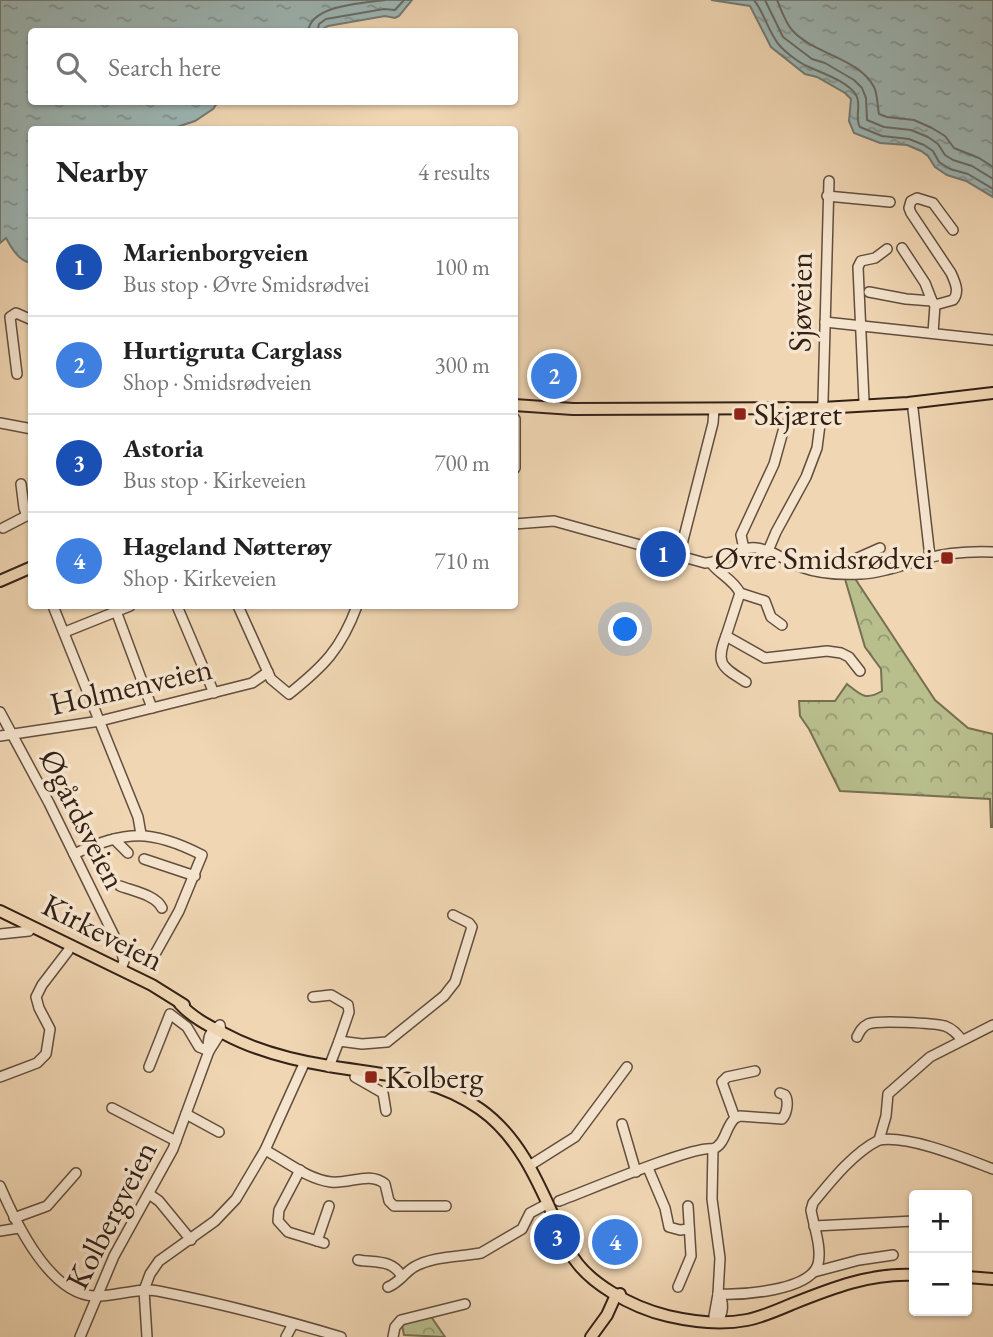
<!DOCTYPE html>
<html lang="en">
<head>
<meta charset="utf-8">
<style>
  :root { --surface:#fff; --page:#f6f6f6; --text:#222; --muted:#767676; --line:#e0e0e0; --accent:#2563eb }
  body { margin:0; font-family:"EB Garamond",serif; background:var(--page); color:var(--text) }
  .controls { position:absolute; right:21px; bottom:21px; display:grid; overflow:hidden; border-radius:7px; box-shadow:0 2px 5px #0004 }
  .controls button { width:63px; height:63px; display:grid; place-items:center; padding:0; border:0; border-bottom:2px solid var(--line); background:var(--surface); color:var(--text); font:35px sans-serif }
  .you { position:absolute; left:626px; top:630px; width:24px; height:24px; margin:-18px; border:5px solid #fff; border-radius:50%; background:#1a73e8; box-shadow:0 0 0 10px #1a73e833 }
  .badge { display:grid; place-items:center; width:46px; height:46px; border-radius:50%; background:var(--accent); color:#fff; font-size:23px; font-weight:700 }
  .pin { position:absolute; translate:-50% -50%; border:4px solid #fff; box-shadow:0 2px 7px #0006 }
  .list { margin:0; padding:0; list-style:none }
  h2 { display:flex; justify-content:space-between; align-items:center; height:91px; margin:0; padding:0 28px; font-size:30px }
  h2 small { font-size:23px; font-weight:400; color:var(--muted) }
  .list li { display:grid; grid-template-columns:46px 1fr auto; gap:21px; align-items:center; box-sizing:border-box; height:98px; padding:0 28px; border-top:2px solid var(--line) }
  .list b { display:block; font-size:26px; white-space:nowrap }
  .list p { margin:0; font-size:23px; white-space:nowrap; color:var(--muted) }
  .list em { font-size:23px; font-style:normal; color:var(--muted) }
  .icon { flex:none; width:38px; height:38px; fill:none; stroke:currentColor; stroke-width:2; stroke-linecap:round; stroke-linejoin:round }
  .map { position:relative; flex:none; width:993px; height:1337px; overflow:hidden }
  .search { position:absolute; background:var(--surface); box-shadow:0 2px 5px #0004; left:28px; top:28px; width:490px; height:77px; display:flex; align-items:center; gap:18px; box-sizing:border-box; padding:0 24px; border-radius:7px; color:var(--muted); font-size:26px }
  .panel { position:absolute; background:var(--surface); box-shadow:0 2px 5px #0004; left:28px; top:126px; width:490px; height:483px; border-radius:7px }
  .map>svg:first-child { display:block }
</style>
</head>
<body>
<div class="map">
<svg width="993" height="1337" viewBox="0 0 993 1337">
  <defs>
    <pattern id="forest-crowns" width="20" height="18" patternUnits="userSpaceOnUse" patternTransform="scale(1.75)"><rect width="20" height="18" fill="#b9be8d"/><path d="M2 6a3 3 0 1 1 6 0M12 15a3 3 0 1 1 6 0" fill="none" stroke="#979a72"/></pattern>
    <pattern id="water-ripples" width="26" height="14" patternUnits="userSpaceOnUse" patternTransform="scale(1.75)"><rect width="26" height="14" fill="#9db7b6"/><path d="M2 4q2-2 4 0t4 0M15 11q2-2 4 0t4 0" fill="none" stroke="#819493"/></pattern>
  </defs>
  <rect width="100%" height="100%" fill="#f0d6b3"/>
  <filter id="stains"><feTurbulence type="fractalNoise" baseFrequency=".00286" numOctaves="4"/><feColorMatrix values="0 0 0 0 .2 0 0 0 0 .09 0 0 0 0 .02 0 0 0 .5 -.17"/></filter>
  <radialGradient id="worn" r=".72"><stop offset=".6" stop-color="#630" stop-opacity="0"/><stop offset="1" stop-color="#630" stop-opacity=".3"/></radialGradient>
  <g fill="url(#forest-crowns)" stroke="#767052" stroke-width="2">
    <path d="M854,577l81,123 33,28 25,6v93h-2l-1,-28 -150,-8 -31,-62 -9,-13 -1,-15h36l12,-17c14,11 18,17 35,7l-1,-22 -16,-22 -20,-68z"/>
    <path d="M430,1315l15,22 -41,-2 -2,-10z"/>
  </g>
  <g fill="url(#water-ripples)" stroke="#737b76" stroke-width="2">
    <path d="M0,0h412l-13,16 -4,2 -10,-2 -57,10 -9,5 -287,1v70h186l-5,7 -18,12 -24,8 -139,1 -1,133c-12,-2 -19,-14 -25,-25l-6,5z"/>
    <path d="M711,0h282v197l-27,-16 -19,-6 -12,-8 -7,-11 -7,-5 -14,-6 -27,-2 -26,-10 -5,-12 2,-22 -6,-6 -28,-16 -12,-3 -34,-27 -21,-41z"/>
  </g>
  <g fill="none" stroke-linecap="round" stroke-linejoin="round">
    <g stroke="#686c66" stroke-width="2">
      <path d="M754,0c9,11 13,27 21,39 5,10 24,24 34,28 13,6 40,15 47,28 6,10 -2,22 4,32l22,9 27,3 15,6 9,6 6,11 11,7 18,5 25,15"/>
      <path d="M765,0l18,37 29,22 13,4 29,17 8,8 4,10 1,22 17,7 27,3 17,7 10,7 7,11 8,5 19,6 21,13"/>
      <path d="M777,0c4,9 8,22 15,30 21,24 67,28 82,57 4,8 3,18 5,27l8,3 27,3 18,8 13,8 9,12 25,10 14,9"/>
      <path d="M308,32c2,-27 55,-29 77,-32"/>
      <path d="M317,32l2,-8 7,-5 58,-10 11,1 9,-10"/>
    </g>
    <defs>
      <g id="minor">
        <path d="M827,196l63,6"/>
        <path d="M902,248l23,35 7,18 3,4"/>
        <path d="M869,292l37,7 26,2"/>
        <path d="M825,322l168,18"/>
        <path d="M933,333l2,-28 18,-5c7,-8 2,-18 -2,-27l-40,-60 -2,-5 2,-7 6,-3 16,5 20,27"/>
        <path d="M17,374l-7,-57 6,-4 16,7"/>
        <path d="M864,401l-6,-134 3,-6 14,-3 12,-9"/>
        <path d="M913,409l17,148"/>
        <path d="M0,423l32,6"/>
        <path d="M515,468v-49"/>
        <path d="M21,484l3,24 3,8"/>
        <path d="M514,524l40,-3 151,42c19,0 32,-17 51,-15 17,2 30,13 45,19 19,7 39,8 59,7 22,-1 42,-9 63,-15 23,-6 47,-8 70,-7"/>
        <path d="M3,528l27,-14"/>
        <path d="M744,549l-3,-14 33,-71 11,-40"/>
        <path d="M768,551l8,-19 30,-55 11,-29 6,-47 6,-220"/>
        <path d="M679,556l34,-133 1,-14"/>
        <path d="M711,563c8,11 23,17 29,30l-14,43 39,22 62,-7 14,2 8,4 11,14"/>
        <path d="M843,573l3,-10 34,-15"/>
        <path d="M740,593l25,8 6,16 11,8"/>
        <path d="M53,606l85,211 3,17"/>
        <path d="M177,606l37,87"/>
        <path d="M238,606l33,73 18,15c35,-28 52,-45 68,-88"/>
        <path d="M116,611l36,97"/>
        <path d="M65,632l65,-26"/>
        <path d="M726,636c-11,28 -4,31 20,46"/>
        <path d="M0,712l49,91 72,147 3,11 -3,8"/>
        <path d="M0,736l100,-15 152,-38 16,-11"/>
        <path d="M114,839l14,14"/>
        <path d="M74,854c52,-24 77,-25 128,1l-23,56 -29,52"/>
        <path d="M144,859l51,17"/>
        <path d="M120,886c13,5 36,9 42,22"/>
        <path d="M0,934l29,-3"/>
        <path d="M313,997l18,-2 17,10 1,7 -10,29"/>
        <path d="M857,1037c3,-6 5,-10 11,-13 10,-4 65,-1 77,2 8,3 12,8 17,14"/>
        <path d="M209,1051c-2,-11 0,-20 10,-25"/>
        <path d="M149,1067l21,-53 17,13 12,20 10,4"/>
        <path d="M329,1067l10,-26 23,3 25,-2 57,-46 11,-14 17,-55 -3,-4 -16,-8"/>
        <path d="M0,1077l37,-14 9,-9 4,-25 -11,-21 -3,-11 6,-12 26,-34"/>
        <path d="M355,1077l28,16 3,18"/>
        <path d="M112,1108l64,33"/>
        <path d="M186,1114l33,18"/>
        <path d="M735,1118l5,-2 42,3c5,-5 7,-18 3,-24l-5,-2"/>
        <path d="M622,1124l14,48"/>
        <path d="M879,1140c30,-5 85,18 114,29"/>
        <path d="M265,1150c21,11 42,29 66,32 19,2 39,-11 54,2l4,17 5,5h52"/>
        <path d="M529,1166l46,-29 52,-70"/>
        <path d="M648,1168l17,40 4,19 11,3 9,-1"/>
        <path d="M300,1170l-21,40 -1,11 10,11 36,11"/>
        <path d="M0,1186c15,35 49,108 94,110 22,1 43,-9 64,-5 61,12 123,28 183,46"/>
        <path d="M149,1194l10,7 32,39"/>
        <path d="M559,1201c25,-9 137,-57 154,-52"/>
        <path d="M14,1218l33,-12 29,-33"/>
        <path d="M814,1226l100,-5"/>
        <path d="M0,1231l19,-3"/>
        <path d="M317,1241l12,-35"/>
        <path d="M358,1260c17,3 35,-1 44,17"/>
        <path d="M814,1272l45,-12 34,-5"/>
        <path d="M388,1287c11,-4 16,-14 26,-20 19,-11 45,-10 67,-14l41,-24 8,-16 17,-9"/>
        <path d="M678,1287l13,-31 -3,-50"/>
        <path d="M718,1294c24,1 92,-3 100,-30 4,-16 -4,-37 -7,-54l2,-7c18,-22 40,-50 66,-63l7,-24 2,-22 42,-37 63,-32"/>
        <path d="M717,1322l-3,-6 4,-22 2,-36 -8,-59 1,-50c13,-5 12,-22 22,-31l-13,-36 5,-5 28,-6"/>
        <path d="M717,1322c6,-8 8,-20 1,-28"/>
        <path d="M80,1337l34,-81 59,-107 36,-98 12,-19 -1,-7"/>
        <path d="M147,1337l-3,-47 6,-16 9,-13 56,-40 21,-22 29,-49 38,-84"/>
        <path d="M286,1337l7,-13"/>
        <path d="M393,1337l2,-10 6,-7 64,-16"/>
      </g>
      <g id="major">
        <path d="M514,405l59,4 249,-1 86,-5 85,-10"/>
        <path d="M0,581l32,-14"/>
        <path d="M0,911l152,74 32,20"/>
        <path d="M180,1004c12,13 27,21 43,29 33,18 69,27 106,33 54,9 104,10 151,43 47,33 65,92 89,141 16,33 65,58 99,66 26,6 53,9 79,4 15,-3 31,-10 45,-16 40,-16 78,-31 122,-29"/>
        <path d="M967,1277l26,2"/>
        <path d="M591,1337l16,-22 9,-20 4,-1"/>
      </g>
    </defs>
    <use href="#minor" stroke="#624e3e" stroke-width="12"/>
    <use href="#major" stroke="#332117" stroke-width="14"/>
    <use href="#minor" stroke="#f5e4ce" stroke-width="9"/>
    <use href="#major" stroke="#f0d6b3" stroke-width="10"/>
  </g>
  <g fill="#8f2418" stroke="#f5e4ce" stroke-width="2.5">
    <rect x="733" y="407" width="14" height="14" rx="3.5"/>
    <rect x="940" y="551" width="14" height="14" rx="3.5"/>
    <rect x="364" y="1070" width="14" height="14" rx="3.5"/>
  </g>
  <g text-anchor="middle" stroke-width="7" stroke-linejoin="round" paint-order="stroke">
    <g font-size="32" fill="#332117" stroke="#f5e4ce">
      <text transform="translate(800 302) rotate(-89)" y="11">Sjøveien</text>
      <text transform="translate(131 686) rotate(-13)" y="11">Holmenveien</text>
      <text transform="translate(83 819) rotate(63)" y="11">Øgårdsveien</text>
      <text transform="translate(103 932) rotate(27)" y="11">Kirkeveien</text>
      <text transform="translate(111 1215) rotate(-63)" y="11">Kolbergveien</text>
    </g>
    <g font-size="32" fill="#332117" stroke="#f5e4ce" text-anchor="start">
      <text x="754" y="425">Skjæret</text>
      <text x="933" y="569" text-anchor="end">Øvre Smidsrødvei</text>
      <text x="385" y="1088">Kolberg</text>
    </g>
  </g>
  <rect width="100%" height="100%" filter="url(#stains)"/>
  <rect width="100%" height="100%" fill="url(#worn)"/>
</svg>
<div class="controls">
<button>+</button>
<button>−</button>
</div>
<div class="you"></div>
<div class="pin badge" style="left:663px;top:554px;background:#1a4fb4">1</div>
<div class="pin badge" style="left:554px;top:376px;background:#3f7fe0">2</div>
<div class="pin badge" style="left:557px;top:1237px;background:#1a4fb4">3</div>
<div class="pin badge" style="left:615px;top:1242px;background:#3f7fe0">4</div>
<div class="search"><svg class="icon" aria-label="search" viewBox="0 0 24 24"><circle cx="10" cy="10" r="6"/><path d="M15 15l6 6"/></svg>Search here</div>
<section class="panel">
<h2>Nearby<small>4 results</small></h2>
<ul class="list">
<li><span class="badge" style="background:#1a4fb4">1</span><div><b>Marienborgveien</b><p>Bus stop · Øvre Smidsrødvei</p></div><em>100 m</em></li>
<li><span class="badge" style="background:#3f7fe0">2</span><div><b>Hurtigruta Carglass</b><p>Shop · Smidsrødveien</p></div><em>300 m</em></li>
<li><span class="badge" style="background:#1a4fb4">3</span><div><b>Astoria</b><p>Bus stop · Kirkeveien</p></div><em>700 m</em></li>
<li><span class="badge" style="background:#3f7fe0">4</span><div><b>Hageland Nøtterøy</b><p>Shop · Kirkeveien</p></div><em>710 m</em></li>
</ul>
</section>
</div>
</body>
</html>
